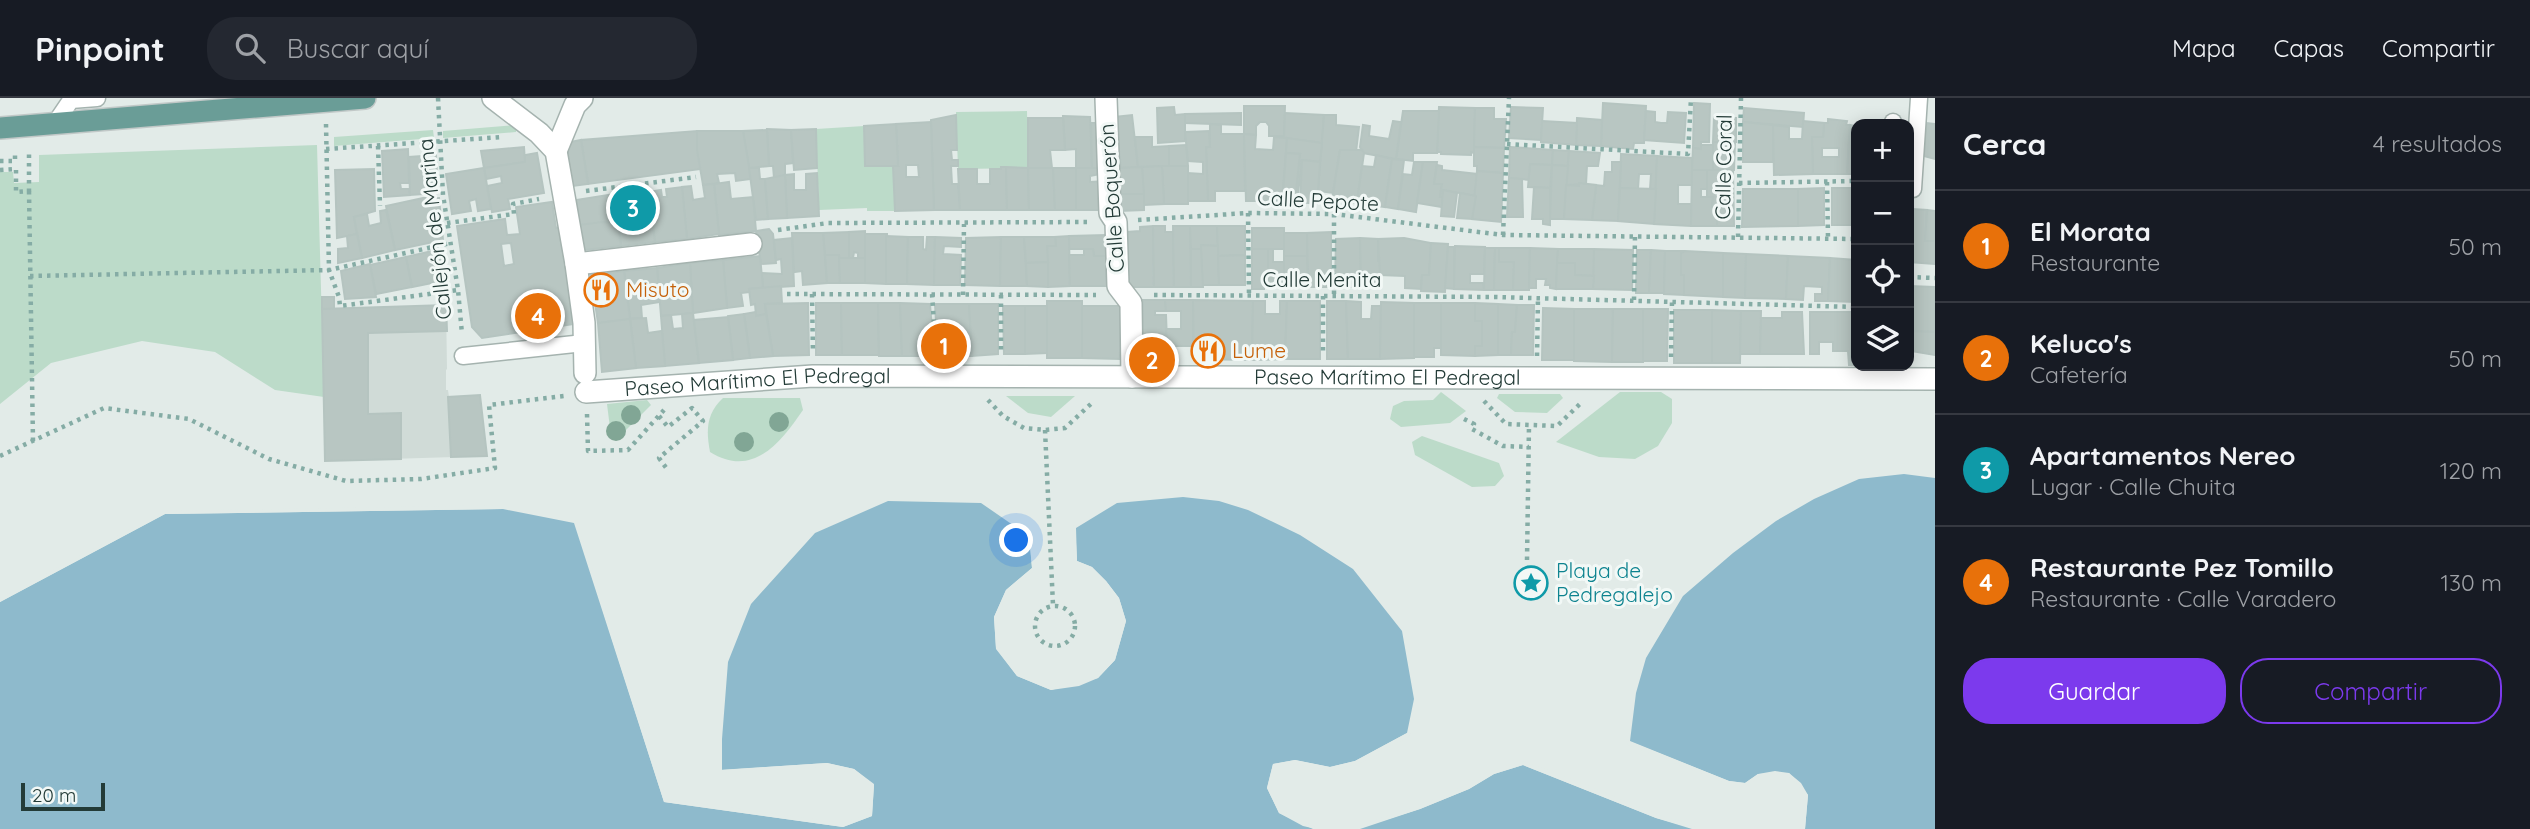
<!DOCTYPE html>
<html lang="es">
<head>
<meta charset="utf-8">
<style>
  :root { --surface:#171b24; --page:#242831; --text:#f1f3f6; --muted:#9ea1a6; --line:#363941; --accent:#7c3aed }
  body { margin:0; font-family:Quicksand,sans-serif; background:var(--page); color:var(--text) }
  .controls { position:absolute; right:21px; top:21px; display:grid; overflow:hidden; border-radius:14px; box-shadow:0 4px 18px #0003 }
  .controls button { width:63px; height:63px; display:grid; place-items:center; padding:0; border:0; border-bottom:2px solid var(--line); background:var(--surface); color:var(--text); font:35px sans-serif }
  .scale { position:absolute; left:21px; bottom:18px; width:84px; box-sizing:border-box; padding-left:7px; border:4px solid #233b37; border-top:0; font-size:19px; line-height:24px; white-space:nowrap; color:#233b37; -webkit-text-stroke:5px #f2f8f6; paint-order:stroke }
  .you { position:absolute; left:1017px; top:443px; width:24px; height:24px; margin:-18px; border:5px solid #fff; border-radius:50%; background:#1a73e8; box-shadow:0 0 0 10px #1a73e833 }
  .badge { display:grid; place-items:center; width:46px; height:46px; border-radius:50%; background:var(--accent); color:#fff; font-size:23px; font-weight:700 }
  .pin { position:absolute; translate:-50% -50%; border:4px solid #fff; box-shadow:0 2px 7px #0006 }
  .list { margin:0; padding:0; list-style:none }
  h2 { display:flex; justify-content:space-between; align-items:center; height:91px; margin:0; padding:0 28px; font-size:30px }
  h2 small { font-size:23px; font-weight:400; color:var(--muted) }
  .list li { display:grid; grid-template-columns:46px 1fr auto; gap:21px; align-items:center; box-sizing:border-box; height:112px; padding:0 28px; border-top:2px solid var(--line) }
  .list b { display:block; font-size:26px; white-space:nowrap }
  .list p { margin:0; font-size:23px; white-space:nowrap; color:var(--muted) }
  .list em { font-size:23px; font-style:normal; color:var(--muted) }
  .actions { display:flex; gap:14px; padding:21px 28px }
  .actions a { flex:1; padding:16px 0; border:2px solid var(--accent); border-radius:28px; text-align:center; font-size:24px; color:var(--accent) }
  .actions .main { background:var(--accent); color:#fff }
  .icon { flex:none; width:38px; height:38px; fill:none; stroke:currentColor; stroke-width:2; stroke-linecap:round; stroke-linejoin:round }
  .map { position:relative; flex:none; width:1935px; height:731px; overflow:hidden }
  header { display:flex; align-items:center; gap:42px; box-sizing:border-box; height:98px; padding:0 35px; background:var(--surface); border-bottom:2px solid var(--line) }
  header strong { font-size:33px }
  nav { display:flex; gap:38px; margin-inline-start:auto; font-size:24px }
  .search { width:490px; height:63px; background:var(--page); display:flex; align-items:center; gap:18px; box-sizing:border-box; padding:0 24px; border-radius:28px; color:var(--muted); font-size:26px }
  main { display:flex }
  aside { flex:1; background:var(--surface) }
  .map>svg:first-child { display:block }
</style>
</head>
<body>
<header>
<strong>Pinpoint</strong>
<div class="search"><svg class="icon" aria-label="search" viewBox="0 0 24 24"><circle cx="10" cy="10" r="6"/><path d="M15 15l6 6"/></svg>Buscar aquí</div>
<nav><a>Mapa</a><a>Capas</a><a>Compartir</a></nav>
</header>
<main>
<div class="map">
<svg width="1935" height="731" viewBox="0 0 1935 731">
  <rect width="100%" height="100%" fill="#e2ebe8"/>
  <path fill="#d0dbd7" d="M446,207l1,64 -1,1v20h2l1,7 31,-2 7,61 -162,5 -3,-152z"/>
  <g fill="#bcdbc9">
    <path d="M1027,13l1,57 -70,1 -2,-57z"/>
    <path d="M516,27v7l-73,6v-7z"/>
    <path d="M864,28l1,40h28l2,45h-28v-3l-48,2 -3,-81z"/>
    <path d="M433,32l1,8 -100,8v-9z"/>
    <path d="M317,47l7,252 -49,-7 -60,-38 -73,-11 -91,22 -51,41v-232h13l1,11 25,-1v-27z"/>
    <path d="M1441,294l25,19 -16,12 -49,4 -11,-8 3,-13 11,-5 29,-1z"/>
    <path d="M1620,294h41l11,7v24l-14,23 -23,13 -36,-2 -43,-15z"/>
    <path d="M1499,296h61l3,4 -16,15 -32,-1 -18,-14z"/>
    <path d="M1006,298h69l-24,21 -23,-4z"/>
    <path d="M723,300h77l3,12c-22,32 -50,69 -93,42 -4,-22 -4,-38 13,-54z"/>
    <path d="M647,302l4,5 -31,31h-9l-4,-32z"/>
    <path d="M1422,338l77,27 5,13 -9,10 -23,1 -57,-32 -3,-13z"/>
  </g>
  <g fill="#8ebacc">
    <path d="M1904,376l31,4v351h-130l3,-34 -19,-22 -31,1 -13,9 -16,-2 -99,-40 6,-48 10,-35 37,-62 50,-43 43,-32 38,-22 45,-20z"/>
    <path d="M1183,399l36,4 29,9 52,25 53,34 49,62 12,68 -7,34 -52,28 -25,6 -35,-7 -22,4 -6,24 12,25 34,16h-1313v-227l165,-88 338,-5 71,14 90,279 179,25 29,-11 2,-31 -20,-16 -27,-6 -105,7v-31l6,-77 23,-58 64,-71 73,-32 93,2 48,33 3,32 -26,22 -12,27 2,31 21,28 34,14 47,-12 17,-18 11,-39 -7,-23 -13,-17 -14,-14 -15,-6 -1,-33 41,-25z"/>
    <path d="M1523,667l133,53 36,11h-332l60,-20 49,-20 25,-15z"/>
  </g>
  <g fill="#e2ebe8">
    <path d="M503,407v4l-338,5 -165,88v-4l164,-87z"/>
    <path d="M574,422l3,2 90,277 176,24 26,-10 2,-27 -19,-13 -25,-6 -105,6 -3,-3 108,-7 27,6 20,15 -2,32 -29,11 -179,-25z"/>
    <path d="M1075,426l2,37 15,6 14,14 13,17 7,23 -11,39 -17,18 -19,8 -28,4 -34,-14 -21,-27 -2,-32 12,-27 26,-22 -3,-36 3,3 4,34 -28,23 -11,26 3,29 19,26 32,14 27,-5 18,-7 15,-17 12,-37 -7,-22 -13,-16 -13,-13 -16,-7 -2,-35z"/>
    <path d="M1407,635h4l-2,3 -28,17 -26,12 -25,5 -35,-6 -19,3 -5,20 10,23 33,16 2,3 -13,-3 -24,-13 -12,-25 6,-24 22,-4 35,7 25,-6z"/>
    <path d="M1626,642l103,41 16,2 13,-9 17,-3 14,2 12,10 7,12 -3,34h-4l3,-33 -6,-11 -10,-9 -13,-2 -16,3 -14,10 -17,-3 -100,-39z"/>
    <path d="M1523,663l27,9 107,44 37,12 2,3 -40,-11 -133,-53 -29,9 -25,15 -49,20 -64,20 3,-3 87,-31 46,-25z"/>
  </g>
  <g fill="#b8c6c2" stroke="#b5c4c0" stroke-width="2" fill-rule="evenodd">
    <path d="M1603,5l43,3 -2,37h-10l-1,6 -32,-3z"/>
    <path d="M1694,5l16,1 -1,38h-8v7l-8,-1z"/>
    <path d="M1244,8h41l-1,30h-15v-10l-3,-4h-6l-4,4v9l-12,-1z"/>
    <path d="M1174,9l1,8 10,-1v27l-27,2 -1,-35z"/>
    <path d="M1439,9l36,1 -1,45 -3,-1v3l-30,-1v-2h-4z"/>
    <path d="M1511,9l32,1 -2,32 -32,-2z"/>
    <path d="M1475,10h19v11h12l-2,29 -30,-1z"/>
    <path d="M1744,10l60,5 -1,14 -60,-5z"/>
    <path d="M1403,13h36l-2,42h-24v8l-17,-2z"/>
    <path d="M1646,13l9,1v10l6,1h6l1,-11 18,1 -2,30 -40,-3z"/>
    <path d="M1241,15v12l-56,-2v-9z"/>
    <path d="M1285,15l39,2 -2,28 -38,-5z"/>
    <path d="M956,17l1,35h-6l1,10h6v6h-7l1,18h6l2,26h-26l-3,-90z"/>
    <path d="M1132,17l6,52 -17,1 -6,-51z"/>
    <path d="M1324,17h12v10l23,2 -3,25 -16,-2 -7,43 -15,-2z"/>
    <path d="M1063,18l27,1 2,51h-16v-19l-11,1z"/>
    <path d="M1714,19l22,1v24h-23z"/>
    <path d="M1028,20h35l2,32h-15l2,18h-24z"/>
    <path d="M1577,20l25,2 -1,26 -25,-1z"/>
    <path d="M1828,21l19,2 -1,4h4l-3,49h-34l-1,-37h11l1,-14h4zM1822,50h17v9h-17z"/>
    <path d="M1393,23l8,1 -5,37 -33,-6 -3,-6 3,-22 7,1 -1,10 20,3z"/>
    <path d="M1542,23l35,2 -1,22 -35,-3z"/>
    <path d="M1803,23l21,2 -1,14h-11l1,37 -39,1 -1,-50 16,2v12h13z"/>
    <path d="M931,24l3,88 -39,1 -2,-45h5l-2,-42zM906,67h12l1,12h-13z"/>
    <path d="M1743,24l30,3v37h-30z"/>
    <path d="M1091,25h10l3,45h-12z"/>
    <path d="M1926,25l9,1v35l-11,-3z"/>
    <path d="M896,26l2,42h-33l-1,-40z"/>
    <path d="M1210,26l11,1v9h23l1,57h-30v10h-7l-2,-54h4z"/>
    <path d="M1850,27l6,1v48h-9z"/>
    <path d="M767,31l24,1 2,33 -8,1v11l-11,3 -1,-12h-4z"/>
    <path d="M816,31l1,39 -23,2 -3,-40z"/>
    <path d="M767,32l2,36 -20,2 -6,-37z"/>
    <path d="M697,33l4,38 -113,15 -7,-44z"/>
    <path d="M697,33h46l8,48 -15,2 -1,-8 -18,1 2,9 -16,2 -6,-35z"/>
    <path d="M1209,33l1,16h-4l2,54h-20v-28l15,1v-12l-15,-1 -3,-29z"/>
    <path d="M1244,36l12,1 -1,14 18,1 1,-13 13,1 -5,63h-36z"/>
    <path d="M1135,39h17v10l17,-1v20l-31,1z"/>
    <path d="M1287,40l35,5 -2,19 -18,-2 -5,42h-2l1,-23 4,-25 -14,-1z"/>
    <path d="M581,42l7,44 -15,2 -8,-43z"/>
    <path d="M1713,44h22l-1,28h-21z"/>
    <path d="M1186,47l2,21h-19v-20z"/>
    <path d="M1701,47h12v25h-21l1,-22 8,1z"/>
    <path d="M524,49l1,15 -41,6 -3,-17z"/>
    <path d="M1474,49l30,1 -1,25 -26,-2v-5h-3z"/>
    <path d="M1510,49l43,3 -1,15 -22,-1v16l-21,-2z"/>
    <path d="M408,51l1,34h-9l1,6h8l1,6 -26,2 -2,-46z"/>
    <path d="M1340,52h22l2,3 -7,50 -25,-3z"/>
    <path d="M1553,52l16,1 -1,15 -16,-1z"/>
    <path d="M1569,53l31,2 -2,13h-11l-1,18 -20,1z"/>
    <path d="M537,55l7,40 -36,6 2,10 -18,3 -5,-26 15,-3 -1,-7 -15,3 -2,-11 41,-6v-7z"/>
    <path d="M1286,55l14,1 -5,48 -5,-1 1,-8 -8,1z"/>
    <path d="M1621,56l36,2 -1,33h-6l1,-15h-12l-1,15 -18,-1z"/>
    <path d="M436,57l2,38 -28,2 -1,-38z"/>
    <path d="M1376,57l16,4 -7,48 -28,-4 5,-37 12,1z"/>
    <path d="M1657,58l35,2v27h-14v19h13v22l-37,-2z"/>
    <path d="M1392,61l12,1 -6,49 -13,-2z"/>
    <path d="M1302,62l18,2 -3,42 -17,-2z"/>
    <path d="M1414,64h9l-7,50 -18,-3 5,-35 9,1z"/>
    <path d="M1423,64h14l-3,22h8l-2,13h3l-1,10 -25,-4z"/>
    <path d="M1612,64h9l-3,59 -26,-1 4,-35 8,1 1,-14h7z"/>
    <path d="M1530,66l22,1 -2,23 -22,-1z"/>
    <path d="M1437,67l5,1v4l35,4 -1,22 -33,-6v7h-3l2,-13h-8z"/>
    <path d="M1552,67l16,1 -4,53h-14z"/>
    <path d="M1162,68h26v38h-24z"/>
    <path d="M1162,68l2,38 -20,1 -2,-38z"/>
    <path d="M1001,69h5l1,43h-47l-2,-41h19v15h13v-15h11z"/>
    <path d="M1006,69l22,1 1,42h-22z"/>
    <path d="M1142,69l2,27h-25v-26z"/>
    <path d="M484,70l7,41 -13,2 -2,-12 -7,2 2,10 -19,3 -6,-40z"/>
    <path d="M749,70h10l1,11h5l3,40 -12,1z"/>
    <path d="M1028,70h25l2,42h-26z"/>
    <path d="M1053,70h23v42h-21z"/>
    <path d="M1076,70h23l1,6 -10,2v6l14,-1 -4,29h-24z"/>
    <path d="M374,71l1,42 -21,6 3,17 -20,4 -2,-68z"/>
    <path d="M1692,72h15v19h-6v8h12l-1,10h5v19h-26z"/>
    <path d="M1707,72h26l1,56h-17v-19h-5l1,-10h-6z"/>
    <path d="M1477,73l26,2 -2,49 -29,-3z"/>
    <path d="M817,75l2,43 -32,2 -2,-43 9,-1v16h12v-16z"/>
    <path d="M785,77l2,43 -19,1 -3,-40z"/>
    <path d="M1509,80l13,1 1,38h-16z"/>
    <path d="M729,84l2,17 22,-2 3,34 -37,4 -5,-51z"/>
    <path d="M1579,85l17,2 -4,35 -28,-1 2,-34 13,1z"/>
    <path d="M714,86l5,50 -32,5 -5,-52 9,-1 2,14 12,-2 -2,-13z"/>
    <path d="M682,89l5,52 -32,3 -7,-50 13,-2 1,7h5l-1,-8z"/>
    <path d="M1534,89l16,1v37l-7,-1v-5h-11z"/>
    <path d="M1620,90l36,1 -2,35 -36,-3z"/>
    <path d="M1824,90v37l-26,1v-37z"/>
    <rect x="1832" y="90" width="24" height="37"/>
    <path d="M1743,91h55v37l-56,1z"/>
    <path d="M1443,92l14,3 -3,24 -13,-1z"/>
    <path d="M648,94l7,50 -34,4 -6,-52z"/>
    <path d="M1460,95l16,3 -4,23 -15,-1z"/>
    <path d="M615,96l3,29 -39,2 -3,-25z"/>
    <path d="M1119,96h25v16l-25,1z"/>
    <path d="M423,100h16l4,42 -48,10 -9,-44z"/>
    <path d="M552,104l4,26 4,-1 14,97 -92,14 -10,-11 -15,-101 48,-7 2,16 13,-1 -4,-27zM511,145l3,21 -10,2 -3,-22z"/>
    <path d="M1912,111l15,1 -2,31h10v23l-26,-2z"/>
    <path d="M386,112l9,40 -33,8 -8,-41 13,-3 2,12 12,-3 -1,-12z"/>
    <path d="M1927,112l8,1v30h-10z"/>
    <path d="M602,124l16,1 3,23 -37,4 -5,-25z"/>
    <path d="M1153,128l1,61h-26l-1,-55 13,-1v-4z"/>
    <path d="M1153,128h12v6h8l1,55h-20z"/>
    <path d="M1173,128h17l1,61h-17z"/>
    <path d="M1190,128h27l1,20 -17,-1v4h-10z"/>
    <path d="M1217,128h28v29l-27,1z"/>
    <rect x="1252" y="130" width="32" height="21"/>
    <path d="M769,131l4,5 3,29 -15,1 -5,-33z"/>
    <path d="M865,133v27h-7v-5l-4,-1 -1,6h-4v-26z"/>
    <path d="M849,134v26h-10v-3h-14l-2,-22z"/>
    <path d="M1331,134v55h-23l-1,-54z"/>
    <path d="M792,135h31l4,50 -24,2 -1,-14 -8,1z"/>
    <rect x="1284" y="135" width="23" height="23"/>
    <path d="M357,136l5,24 -24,5v-14l10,-1 -1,-12z"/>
    <path d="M865,136h22l-1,50 -21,-1z"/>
    <path d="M1106,137v21h-12l-1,-7h-24v-13z"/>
    <path d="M886,138l22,1 -1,47h-21z"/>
    <path d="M1069,138l1,50 -22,1 -1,-41h9l-1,-9z"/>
    <path d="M908,139h15v12l3,1 1,-13h8l-1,48 -27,-1z"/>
    <path d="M935,139l26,1v9l-17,-1 -1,8 18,1 -1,30h-26z"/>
    <path d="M1001,139l-1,49 -35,-1 1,-47z"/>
    <path d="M1001,139h23l3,49h-27z"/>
    <path d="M1024,139h31l1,9h-9l1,16 -22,1z"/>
    <path d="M792,140l2,48 -31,2 -1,-15 20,1 -1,-15 -5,1 -2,-20z"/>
    <path d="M1360,140l1,49h-26l1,-48z"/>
    <path d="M1360,140l18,1v22h3l-1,22h-19z"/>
    <path d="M1404,140l27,5 -2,32h-7l-1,14 -16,-1v-12l-25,-1 -2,-36z"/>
    <path d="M1431,145l17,1 -3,48 -24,-1 1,-16h7z"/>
    <path d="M1201,147l17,1 1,39h-17z"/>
    <path d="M1455,148l30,1 -1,27h-14v9h13l1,7 -30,-1z"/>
    <path d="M1448,149h6v42l-9,-1z"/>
    <path d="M1485,150h10l-1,42h-10z"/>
    <path d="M1495,150h4v14h15l-1,28h-19z"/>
    <path d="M1499,150h31l-1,42h-16l1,-28h-15z"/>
    <path d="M1530,150l28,1 -2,40 -6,-1v-3h-5l1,-6h-10v9h-7z"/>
    <path d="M441,151l6,31 -35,7 -6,-30z"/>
    <path d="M1084,151h9l1,7h12l1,30h-37l-1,-31h15z"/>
    <path d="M1191,151h10l2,38h-12z"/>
    <path d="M1252,151h16v27h-4v13h-12z"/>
    <path d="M1268,151h5v13h11v25h-16z"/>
    <path d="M1558,151h36v27l-19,-1v-12h-18z"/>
    <path d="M1594,151l39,1 -1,40 -39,-1z"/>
    <path d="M1637,152h14l-2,43h-13z"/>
    <path d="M1651,152l14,1 -1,42h-15z"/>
    <path d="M1665,153h20l-4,2v22h3v20l-20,-1z"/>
    <path d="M1685,153l38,2v44l-39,-2v-20h-3v-22z"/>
    <path d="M1723,155l23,1 -1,44 -22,-1z"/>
    <path d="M1746,156l42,2 -2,43 -41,-1z"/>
    <path d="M825,157h14l1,28h-13z"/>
    <path d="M1245,157v30h-26l-1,-29z"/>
    <path d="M760,158l3,32 -14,1v3l-8,1 2,13 -16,2 -4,-48z"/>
    <path d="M1284,158h23l1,31h-24z"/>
    <path d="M1788,158l42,2 -2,43h-13v-7h7v-7l-18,-1 -1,14 -17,-1z"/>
    <path d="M406,159l6,30 -36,7 -6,-29z"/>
    <path d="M839,160h26v25h-25z"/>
    <path d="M1830,160l26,2v42l-28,-1z"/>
    <path d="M723,162l4,48 -34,5 -3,-50z"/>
    <path d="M1048,164v25l-21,-1 -1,-23z"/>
    <path d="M690,165l3,50 -32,3 -4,-48z"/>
    <path d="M1557,165h18v12l19,1 -1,13h-37z"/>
    <path d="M370,166l6,33 -31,2 -4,-28z"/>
    <path d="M657,170l3,34 -19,3 1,13 -12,1 -6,-48z"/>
    <path d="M624,173l6,48 -32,4 -7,-48z"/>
    <path d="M781,188l1,17 -17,1 1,10 -10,2 -1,-12 -4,1 -2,-16z"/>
    <path d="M1909,188l26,1v45l-26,-1z"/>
    <rect x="322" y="199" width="12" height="12"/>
    <path d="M1143,202h22l1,11h-11v4h11l2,54 -26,-1z"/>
    <path d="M1165,202h28v46h-26l-1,-17h15v-18h-15z"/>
    <path d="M1193,202l60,1 -1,59 -58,-1z"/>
    <rect x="1047" y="203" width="35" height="57"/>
    <path d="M1253,203h12v13h15v-13h7l-2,58 -33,1z"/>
    <path d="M1287,203h33v58h-35z"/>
    <path d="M1327,203h19l2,58h-21z"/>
    <path d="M1346,203l15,1v17h10l1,-13h9l-1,53h-32z"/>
    <path d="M1381,204l33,1v55l-34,1z"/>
    <path d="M808,205l1,52 -36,1 -8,-52z"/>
    <path d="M816,205h25l1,52h-26z"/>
    <path d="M841,205h37l1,52h-37z"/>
    <path d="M878,205h22l2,53h-23z"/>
    <path d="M900,205l30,1 4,52h-32z"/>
    <path d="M1414,205h27v45h-7v9h-20z"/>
    <path d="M1441,205h34v18h7v25h-7v10l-34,-1z"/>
    <path d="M1475,205l23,1v51l-23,1v-10h7v-25h-7z"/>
    <path d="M935,206h34l3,52h-34z"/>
    <path d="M969,206h29v50l-26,2z"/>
    <path d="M1498,206l19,1 -2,27h-3l-1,23h-13z"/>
    <path d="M446,207l1,26 -79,2v81l33,-1v46l-76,2 -3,-152z"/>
    <path d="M1517,207h17l-1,50h-22l1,-23h3z"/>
    <path d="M1003,208h22v48h-21z"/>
    <path d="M1025,208h22v47l-22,1z"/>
    <path d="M1082,208h38v53l-38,-1z"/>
    <path d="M1543,210l31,1v51h-32z"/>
    <path d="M1574,211h39l-1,53 -38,-1z"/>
    <path d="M1613,211h30v53h-31z"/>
    <path d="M1643,211h25l-1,52h-24z"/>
    <rect x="1674" y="212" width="38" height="53"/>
    <path d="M1712,212l29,1 -1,52h-28z"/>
    <path d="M1741,213h20l-1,43h-20z"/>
    <path d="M756,214v4l10,-2 7,42 -23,2 -6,-44z"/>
    <path d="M1782,214h20l2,42h-44l1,-36h21z"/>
    <path d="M1810,214h46v53h-7l-1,-14h-15v-9h-14v12h-9z"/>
    <path d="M693,215l6,50 -34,3 -4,-50 10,-1 2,14 10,-1 -1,-14z"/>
    <path d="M744,216l6,44 -17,2 -5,-44z"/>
    <path d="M728,219l5,43 -34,3 -5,-43z"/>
    <path d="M646,220l2,15 14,-2 3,35 -29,2 -6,-49z"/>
    <path d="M630,221l6,49 -34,4 -4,-49z"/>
    <path d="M1909,233l26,1v23l-23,-4 -3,-6z"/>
    <path d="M480,297l7,61 -36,1 -3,-60z"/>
  </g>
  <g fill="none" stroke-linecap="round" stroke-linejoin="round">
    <defs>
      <g id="lane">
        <path d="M1893,26v-2"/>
        <path d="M54,27l17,-25 26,-2"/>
        <path d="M1909,91h4l6,-91"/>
        <path d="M463,258l121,-13"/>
      </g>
      <g id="street">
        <path d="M493,0l46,35 17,18 20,113 8,59 1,50"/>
        <path d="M1106,0l4,115 6,9 2,64 13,17 1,74"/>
        <path d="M556,53l19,-46 7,-7"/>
        <path d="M576,166l175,-20"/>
        <path id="s1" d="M586,294l227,-16 1122,3"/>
      </g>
      <path id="primary" d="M0,30l365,-30"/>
    </defs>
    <use href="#lane" stroke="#a5b3af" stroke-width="19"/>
    <use href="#street" stroke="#a5b3af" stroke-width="24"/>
    <use href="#primary" stroke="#c1c8c7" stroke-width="24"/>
    <g stroke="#85aca5" stroke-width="4.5" stroke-dasharray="3.5 5" stroke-linecap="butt">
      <path d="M438,0l5,97 15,95 4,44"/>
      <path d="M326,26l3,146 10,27 1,9 118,-16"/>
      <path d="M1507,46l181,10 3,-56"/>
      <path d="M378,48l2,60"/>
      <path d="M326,51l177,-12"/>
      <path d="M0,63h15v-10"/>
      <path d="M0,72l16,-1v23l13,-1v-41"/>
      <path d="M1827,84l1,56"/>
      <path d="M1739,85l117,-2"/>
      <path d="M29,93l4,250"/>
      <path d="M586,93l110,-14"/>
      <path d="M1248,115l1,82"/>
      <path d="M1334,116v82"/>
      <path d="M1138,122l110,-7 86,1 169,21 353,4"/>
      <path d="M447,125l67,-9 -1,-10 26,-5"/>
      <path d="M778,132l50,-7 263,-1"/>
      <path d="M1503,137l6,-137"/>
      <path d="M1738,139l3,-139"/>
      <path d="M30,178l299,-6 122,-27"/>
      <path d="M1909,179l26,1"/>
      <path d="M787,196l309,1"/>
      <path d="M812,196l1,59"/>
      <path d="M932,196l4,59"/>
      <path d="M963,197l1,-71"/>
      <path d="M1001,197v59"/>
      <path d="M1154,197l341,2 361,10"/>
      <path d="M1323,198v58"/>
      <path d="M1634,202l1,-64"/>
      <path d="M1537,258l1,-58"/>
      <path d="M1671,259l1,-56"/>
      <path d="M988,302l15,16 21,12 21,2 20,-2 29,-27"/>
      <path d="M1484,303l22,23 51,2 25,-24"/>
      <path d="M587,316l1,37 40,-1 36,-40"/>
      <path d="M659,318l9,11 24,-19 11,13 -44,37 8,11"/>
      <path d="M1464,321l10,5 -2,5 31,17 26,1"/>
      <path d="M1045,332l8,175"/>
      <path d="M0,358l104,-48 85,11 80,40 77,22 75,-2 74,-11 -6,-63 75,-9"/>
      <path d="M1527,462l2,-135"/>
      <circle cx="1055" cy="528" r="20"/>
    </g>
    <use href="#lane" stroke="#fff" stroke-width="16"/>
    <use href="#street" stroke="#fff" stroke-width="21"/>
    <use href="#primary" stroke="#6a9d97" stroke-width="21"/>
  </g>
  <g fill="#81a695">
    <circle cx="631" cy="317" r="10"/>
    <circle cx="779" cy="324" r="10"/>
    <circle cx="616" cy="333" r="10"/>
    <circle cx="744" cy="344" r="10"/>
  </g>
  <defs>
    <symbol id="restaurant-ring" viewBox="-11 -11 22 22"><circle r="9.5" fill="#f2f8f6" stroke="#e8710a" stroke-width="1.5"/><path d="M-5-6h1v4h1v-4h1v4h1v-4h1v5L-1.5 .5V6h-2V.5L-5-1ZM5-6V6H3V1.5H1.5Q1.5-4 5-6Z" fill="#e8710a"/></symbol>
    <symbol id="sight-ring" viewBox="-11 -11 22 22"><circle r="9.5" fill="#f2f8f6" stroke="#0f9aa8" stroke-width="1.5"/><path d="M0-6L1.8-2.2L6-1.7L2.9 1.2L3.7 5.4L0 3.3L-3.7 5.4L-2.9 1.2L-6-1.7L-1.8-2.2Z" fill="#0f9aa8"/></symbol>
  </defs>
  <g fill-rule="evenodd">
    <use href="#restaurant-ring" x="582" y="173" width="38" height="38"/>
    <use href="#restaurant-ring" x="1189" y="234" width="38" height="38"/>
    <use href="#sight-ring" x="1512" y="466" width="38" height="38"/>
  </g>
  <g text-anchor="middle" stroke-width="6" stroke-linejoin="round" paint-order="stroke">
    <g font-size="21" fill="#233b37" stroke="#f2f8f6">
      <text transform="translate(1724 69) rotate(-89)" y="7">Calle Coral</text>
      <text transform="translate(1112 100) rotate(-94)" y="7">Calle Boquerón</text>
      <text transform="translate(1318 103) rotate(3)" y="7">Calle Pepote</text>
      <text transform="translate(435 131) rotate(-96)" y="7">Callejón de Marina</text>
      <text x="1322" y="189">Calle Menita</text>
      <text dy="7" stroke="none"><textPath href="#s1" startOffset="802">Paseo Marítimo El Pedregal</textPath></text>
      <text dy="7" stroke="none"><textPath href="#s1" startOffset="172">Paseo Marítimo El Pedregal</textPath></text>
    </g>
    <g font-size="21" fill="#c56008" stroke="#f2f8f6" text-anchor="start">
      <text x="626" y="199">Misuto</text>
      <text x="1232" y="260">Lume</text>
    </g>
    <g font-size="21" fill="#0d838f" stroke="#f2f8f6" text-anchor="start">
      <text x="1556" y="480">Playa de<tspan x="1556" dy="24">Pedregalejo</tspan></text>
    </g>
  </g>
</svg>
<div class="controls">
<button>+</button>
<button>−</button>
<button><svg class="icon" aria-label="locate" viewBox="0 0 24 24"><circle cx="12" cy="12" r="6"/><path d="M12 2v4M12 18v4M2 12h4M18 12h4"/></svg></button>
<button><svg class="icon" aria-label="layers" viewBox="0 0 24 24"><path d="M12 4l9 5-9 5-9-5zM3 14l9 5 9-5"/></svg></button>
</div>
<div class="scale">20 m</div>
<div class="you"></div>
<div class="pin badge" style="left:944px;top:248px;background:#e8710a">1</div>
<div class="pin badge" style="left:1152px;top:262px;background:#e8710a">2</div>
<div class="pin badge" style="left:633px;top:110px;background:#0f9aa8">3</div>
<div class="pin badge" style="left:538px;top:218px;background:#e8710a">4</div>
</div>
<aside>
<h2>Cerca<small>4 resultados</small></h2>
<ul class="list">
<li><span class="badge" style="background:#e8710a">1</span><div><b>El Morata</b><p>Restaurante</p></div><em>50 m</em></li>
<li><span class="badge" style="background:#e8710a">2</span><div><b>Keluco's</b><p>Cafetería</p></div><em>50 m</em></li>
<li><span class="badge" style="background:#0f9aa8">3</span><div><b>Apartamentos Nereo</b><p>Lugar · Calle Chuita</p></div><em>120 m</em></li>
<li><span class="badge" style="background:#e8710a">4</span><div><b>Restaurante Pez Tomillo</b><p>Restaurante · Calle Varadero</p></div><em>130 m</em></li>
</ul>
<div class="actions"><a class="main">Guardar</a><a>Compartir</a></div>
</aside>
</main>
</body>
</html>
